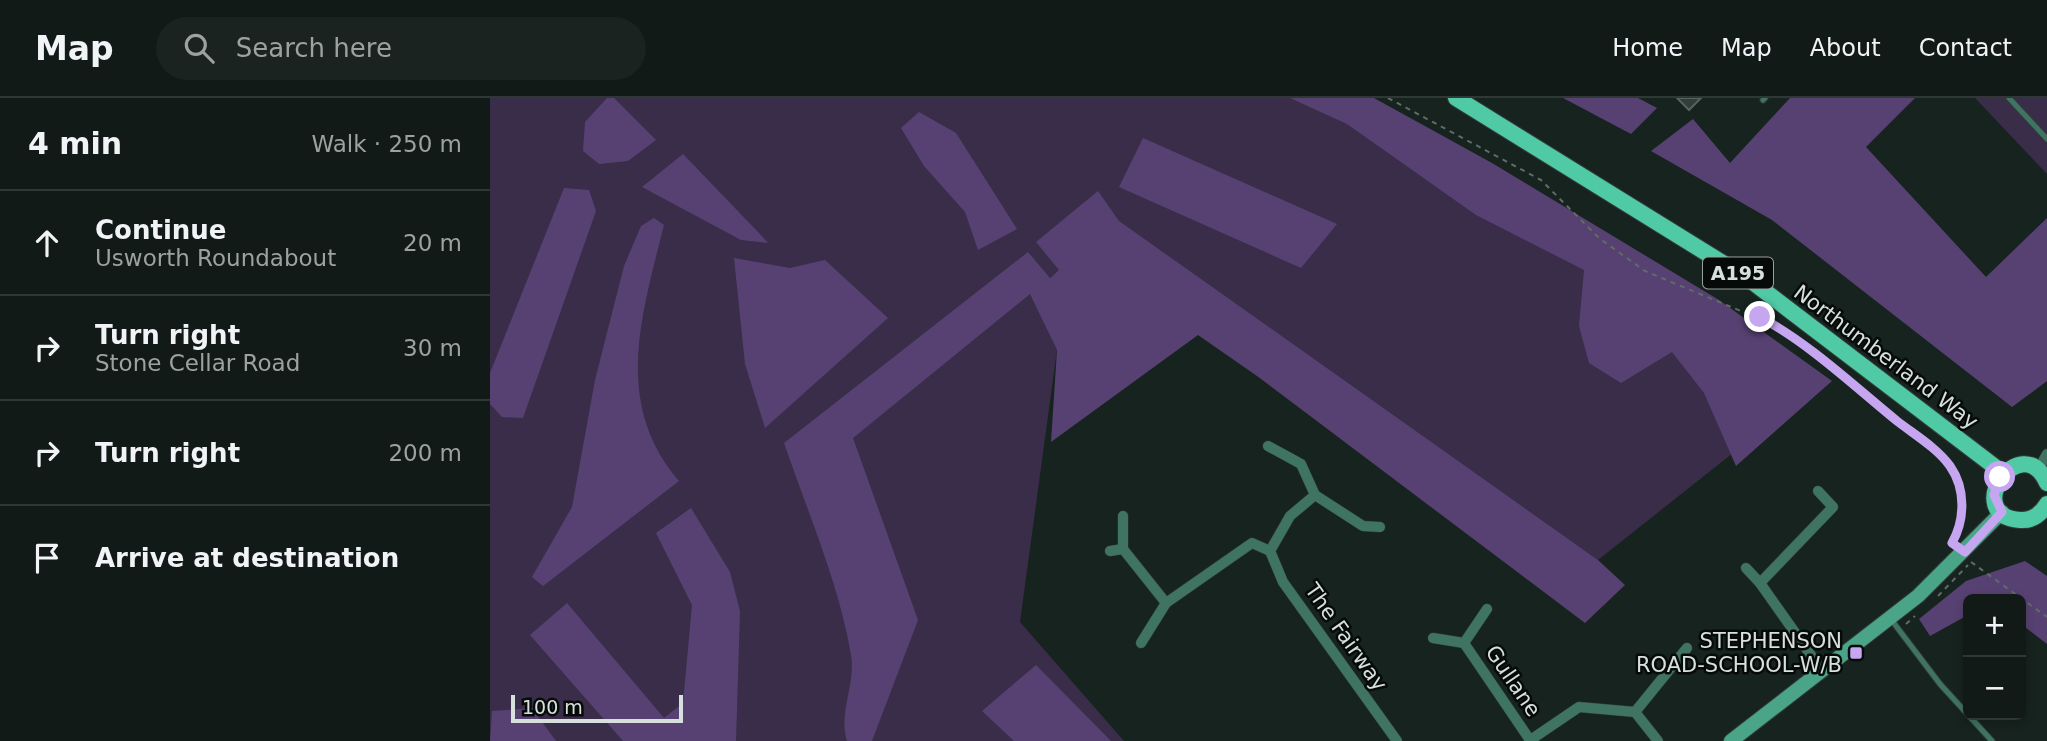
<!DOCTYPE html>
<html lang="en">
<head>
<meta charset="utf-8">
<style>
  :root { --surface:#111a17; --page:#1a2320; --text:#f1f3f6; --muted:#9ca1a1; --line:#303836 }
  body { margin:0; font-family:"DejaVu Sans",sans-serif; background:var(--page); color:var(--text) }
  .controls { position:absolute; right:21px; bottom:21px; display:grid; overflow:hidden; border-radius:10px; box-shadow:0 4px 10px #0003 }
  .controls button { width:63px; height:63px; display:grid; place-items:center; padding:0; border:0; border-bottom:2px solid var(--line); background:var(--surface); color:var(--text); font:35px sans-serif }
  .scale { position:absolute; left:21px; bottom:18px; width:172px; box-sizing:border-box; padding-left:7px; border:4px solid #d8e0dd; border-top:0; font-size:19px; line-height:24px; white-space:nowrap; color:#d8e0dd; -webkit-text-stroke:5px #060b09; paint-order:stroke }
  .stop { position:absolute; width:21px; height:21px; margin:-16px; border:5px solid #c6a6f0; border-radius:50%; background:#fff }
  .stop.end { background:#c6a6f0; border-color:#fff; box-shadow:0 2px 7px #0008 }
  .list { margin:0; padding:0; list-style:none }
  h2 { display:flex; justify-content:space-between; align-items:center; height:91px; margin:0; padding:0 28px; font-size:30px }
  h2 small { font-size:23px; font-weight:400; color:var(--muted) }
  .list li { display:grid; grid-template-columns:46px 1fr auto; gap:21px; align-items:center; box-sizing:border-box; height:105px; padding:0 28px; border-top:2px solid var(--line) }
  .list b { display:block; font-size:26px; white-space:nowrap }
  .list p { margin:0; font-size:23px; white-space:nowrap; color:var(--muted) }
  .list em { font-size:23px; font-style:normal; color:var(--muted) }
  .icon { flex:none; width:38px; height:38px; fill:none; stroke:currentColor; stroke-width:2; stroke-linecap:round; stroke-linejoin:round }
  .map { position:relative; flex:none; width:1557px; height:643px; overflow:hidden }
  header { display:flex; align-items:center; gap:42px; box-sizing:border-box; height:98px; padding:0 35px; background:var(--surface); border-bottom:2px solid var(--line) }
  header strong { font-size:33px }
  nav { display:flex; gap:38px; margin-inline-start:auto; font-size:24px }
  .search { width:490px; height:63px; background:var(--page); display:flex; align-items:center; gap:18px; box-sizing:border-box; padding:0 24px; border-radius:38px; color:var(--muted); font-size:26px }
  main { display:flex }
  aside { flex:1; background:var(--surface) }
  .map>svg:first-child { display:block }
</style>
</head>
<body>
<header>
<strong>Map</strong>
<div class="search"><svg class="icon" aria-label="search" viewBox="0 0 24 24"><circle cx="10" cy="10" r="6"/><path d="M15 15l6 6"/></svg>Search here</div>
<nav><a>Home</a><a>Map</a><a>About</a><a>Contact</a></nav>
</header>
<main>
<aside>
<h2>4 min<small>Walk · 250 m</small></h2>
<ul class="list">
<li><svg class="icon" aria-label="ahead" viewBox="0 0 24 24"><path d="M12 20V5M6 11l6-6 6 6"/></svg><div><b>Continue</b><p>Usworth Roundabout</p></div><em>20 m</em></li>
<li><svg class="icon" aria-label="right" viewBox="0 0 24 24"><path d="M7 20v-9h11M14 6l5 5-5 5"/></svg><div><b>Turn right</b><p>Stone Cellar Road</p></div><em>30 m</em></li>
<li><svg class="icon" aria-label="right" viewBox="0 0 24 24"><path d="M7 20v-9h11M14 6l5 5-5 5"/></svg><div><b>Turn right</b></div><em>200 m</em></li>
<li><svg class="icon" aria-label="arrive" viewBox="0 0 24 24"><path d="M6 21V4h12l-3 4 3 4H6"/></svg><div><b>Arrive at destination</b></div></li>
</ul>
</aside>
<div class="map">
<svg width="1557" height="643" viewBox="0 0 1557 643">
  <rect width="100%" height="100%" fill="#17231f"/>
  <g fill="#392d49">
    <path d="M0,0h814l92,40 390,273 -188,149 -479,-338 -88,71 26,57 -37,272 104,119h-634z"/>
    <path d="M1485,0h72v76z"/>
  </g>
  <g fill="#574172">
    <path d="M117,0h7l42,42 -28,21 -29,3 -16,-13 2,-29z"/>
    <path d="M800,0h84l118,65 227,137 113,81 -96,85 -32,-73 -32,-41 -51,31 -32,-20 -10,-37 5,-56 -108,-55 -129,-91z"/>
    <path d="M1073,0h75l19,10 -26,26z"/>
    <path d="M1300,0h125l-49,49 120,130 61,-59v163l-35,26 -240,-187 -121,-69 42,-32 37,44z"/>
    <path d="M429,14l37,21 61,96 -39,21 -13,-38 -41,-46 -23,-38z"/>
    <path d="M653,40l194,86 -36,44 -182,-81z"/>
    <path d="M193,56l76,79 9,10 -27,-3 -99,-53z"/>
    <path d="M74,90l25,2 7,21 -73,207 -21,-1 -12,-13v-31z"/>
    <path d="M608,93l21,30 479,339 27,25 -40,38 -328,-247 -59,-41 -147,107 6,-92 -27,-56 -177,144 65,182 -46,121h-25c-9,-28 9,-57 4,-86 -11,-68 -44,-145 -67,-212l244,-191 22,26 9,-8 -23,-28z"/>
    <path d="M164,120l10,7c-22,89 -52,178 15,256l-136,105 -11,-9 40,-70 23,-127 29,-114 17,-40z"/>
    <path d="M244,160l56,10 35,-8 63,58 -123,110 -20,-64z"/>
    <path d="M201,410l39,64 10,39 -4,130h-113l-93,-106 37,-32 97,115 19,-15 9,-98 -36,-72z"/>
    <path d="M1535,463l22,15v68l-26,-20v-25h-53v16l-38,21 -11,-17 47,-38z"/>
    <path d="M546,567l75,76h-97l-32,-30z"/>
    <path d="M42,610l24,33h-66l2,-30z"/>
  </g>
  <path fill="#313e39" stroke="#56645f" stroke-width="2" d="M1187,0h24l-12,12z"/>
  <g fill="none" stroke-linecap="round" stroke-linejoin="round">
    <defs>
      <g id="lane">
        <path d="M1519,0l38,41"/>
        <path d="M1273,2l2,-2"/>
        <path d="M1400,520l50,66 52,57"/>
      </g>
      <g id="street">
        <path d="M778,348l33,18 14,31"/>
        <path d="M1548,372l9,-16"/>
        <path d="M633,418v33l43,54"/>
        <path d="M620,453l13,-2"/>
        <path d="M780,453l13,31 114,159"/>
        <path d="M780,453l20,-35 25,-21 48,31 17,1"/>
        <path d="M1256,470l14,15 73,-76 -15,-16"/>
        <path d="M1270,485l62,88"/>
        <path d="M997,511l-23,34 66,97"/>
        <path d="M943,540l31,5"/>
        <path d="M651,545l25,-40 86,-60 18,8"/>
        <path d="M1145,614l52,-64"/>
        <path d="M1039,643l50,-34 56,5 23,29"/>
      </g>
      <path id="secondary" d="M1241,643l187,-145 84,-84"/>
      <g id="primary">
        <path d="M966,0l294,182 253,193"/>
        <path d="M1557,385c-26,-57 -87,33 -27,37 12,1 21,-6 27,-16"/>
      </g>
    </defs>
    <use href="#lane" stroke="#323d3a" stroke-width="7"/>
    <use href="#street" stroke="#323d3a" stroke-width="11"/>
    <use href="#secondary" stroke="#323d3a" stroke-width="16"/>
    <use href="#primary" stroke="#323d3a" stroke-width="18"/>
    <g stroke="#616b68" stroke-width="2" stroke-dasharray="5 5" stroke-linecap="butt">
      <path d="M898,0l153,82 58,58 46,33 134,56 74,58 98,82 8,20 3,23 -8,30"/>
      <path d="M1481,464l76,55"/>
      <path d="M1448,498l30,-31"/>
      <path d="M1416,526l9,-8"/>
    </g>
    <use href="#lane" stroke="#3f7462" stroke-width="5"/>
    <use href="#street" stroke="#3f7462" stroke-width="10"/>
    <use href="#secondary" stroke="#4aa487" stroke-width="14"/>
    <use href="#primary" stroke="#50caa4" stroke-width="16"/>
  </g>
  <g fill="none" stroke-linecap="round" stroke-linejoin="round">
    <path stroke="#c6a6f0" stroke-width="9" d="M1270,219c50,27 94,69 137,104 18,14 40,27 53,45 16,23 15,54 2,77l13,9 37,-40 -8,-17 6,-18"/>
  </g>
  <rect fill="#c6a6f0" stroke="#060b09" stroke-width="2.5" x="1359" y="548" width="14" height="14" rx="3.5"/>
  <g text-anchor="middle" stroke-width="5" stroke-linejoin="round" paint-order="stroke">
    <rect fill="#060b09" stroke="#99a09d" stroke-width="2" x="1213" y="159.5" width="70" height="31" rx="5"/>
    <g font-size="19" font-weight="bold" fill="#d8e0dd">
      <text x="1248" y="182">A195</text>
    </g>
    <g font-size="21" fill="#d8e0dd" stroke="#060b09">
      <text transform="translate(1396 259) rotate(37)" y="7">Northumberland Way</text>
      <text transform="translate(856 539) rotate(55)" y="7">The Fairway</text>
      <text transform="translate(1023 583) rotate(56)" y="7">Gullane</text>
    </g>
    <g font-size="21" fill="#d8e0dd" stroke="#060b09" text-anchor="end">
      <text x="1352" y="550">STEPHENSON<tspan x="1352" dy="24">ROAD-SCHOOL-W/B</tspan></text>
    </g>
  </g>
</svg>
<div class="controls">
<button>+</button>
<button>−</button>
</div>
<div class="scale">100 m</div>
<div class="stop" style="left:1510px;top:379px"></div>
<div class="stop end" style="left:1270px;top:219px"></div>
</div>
</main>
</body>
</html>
